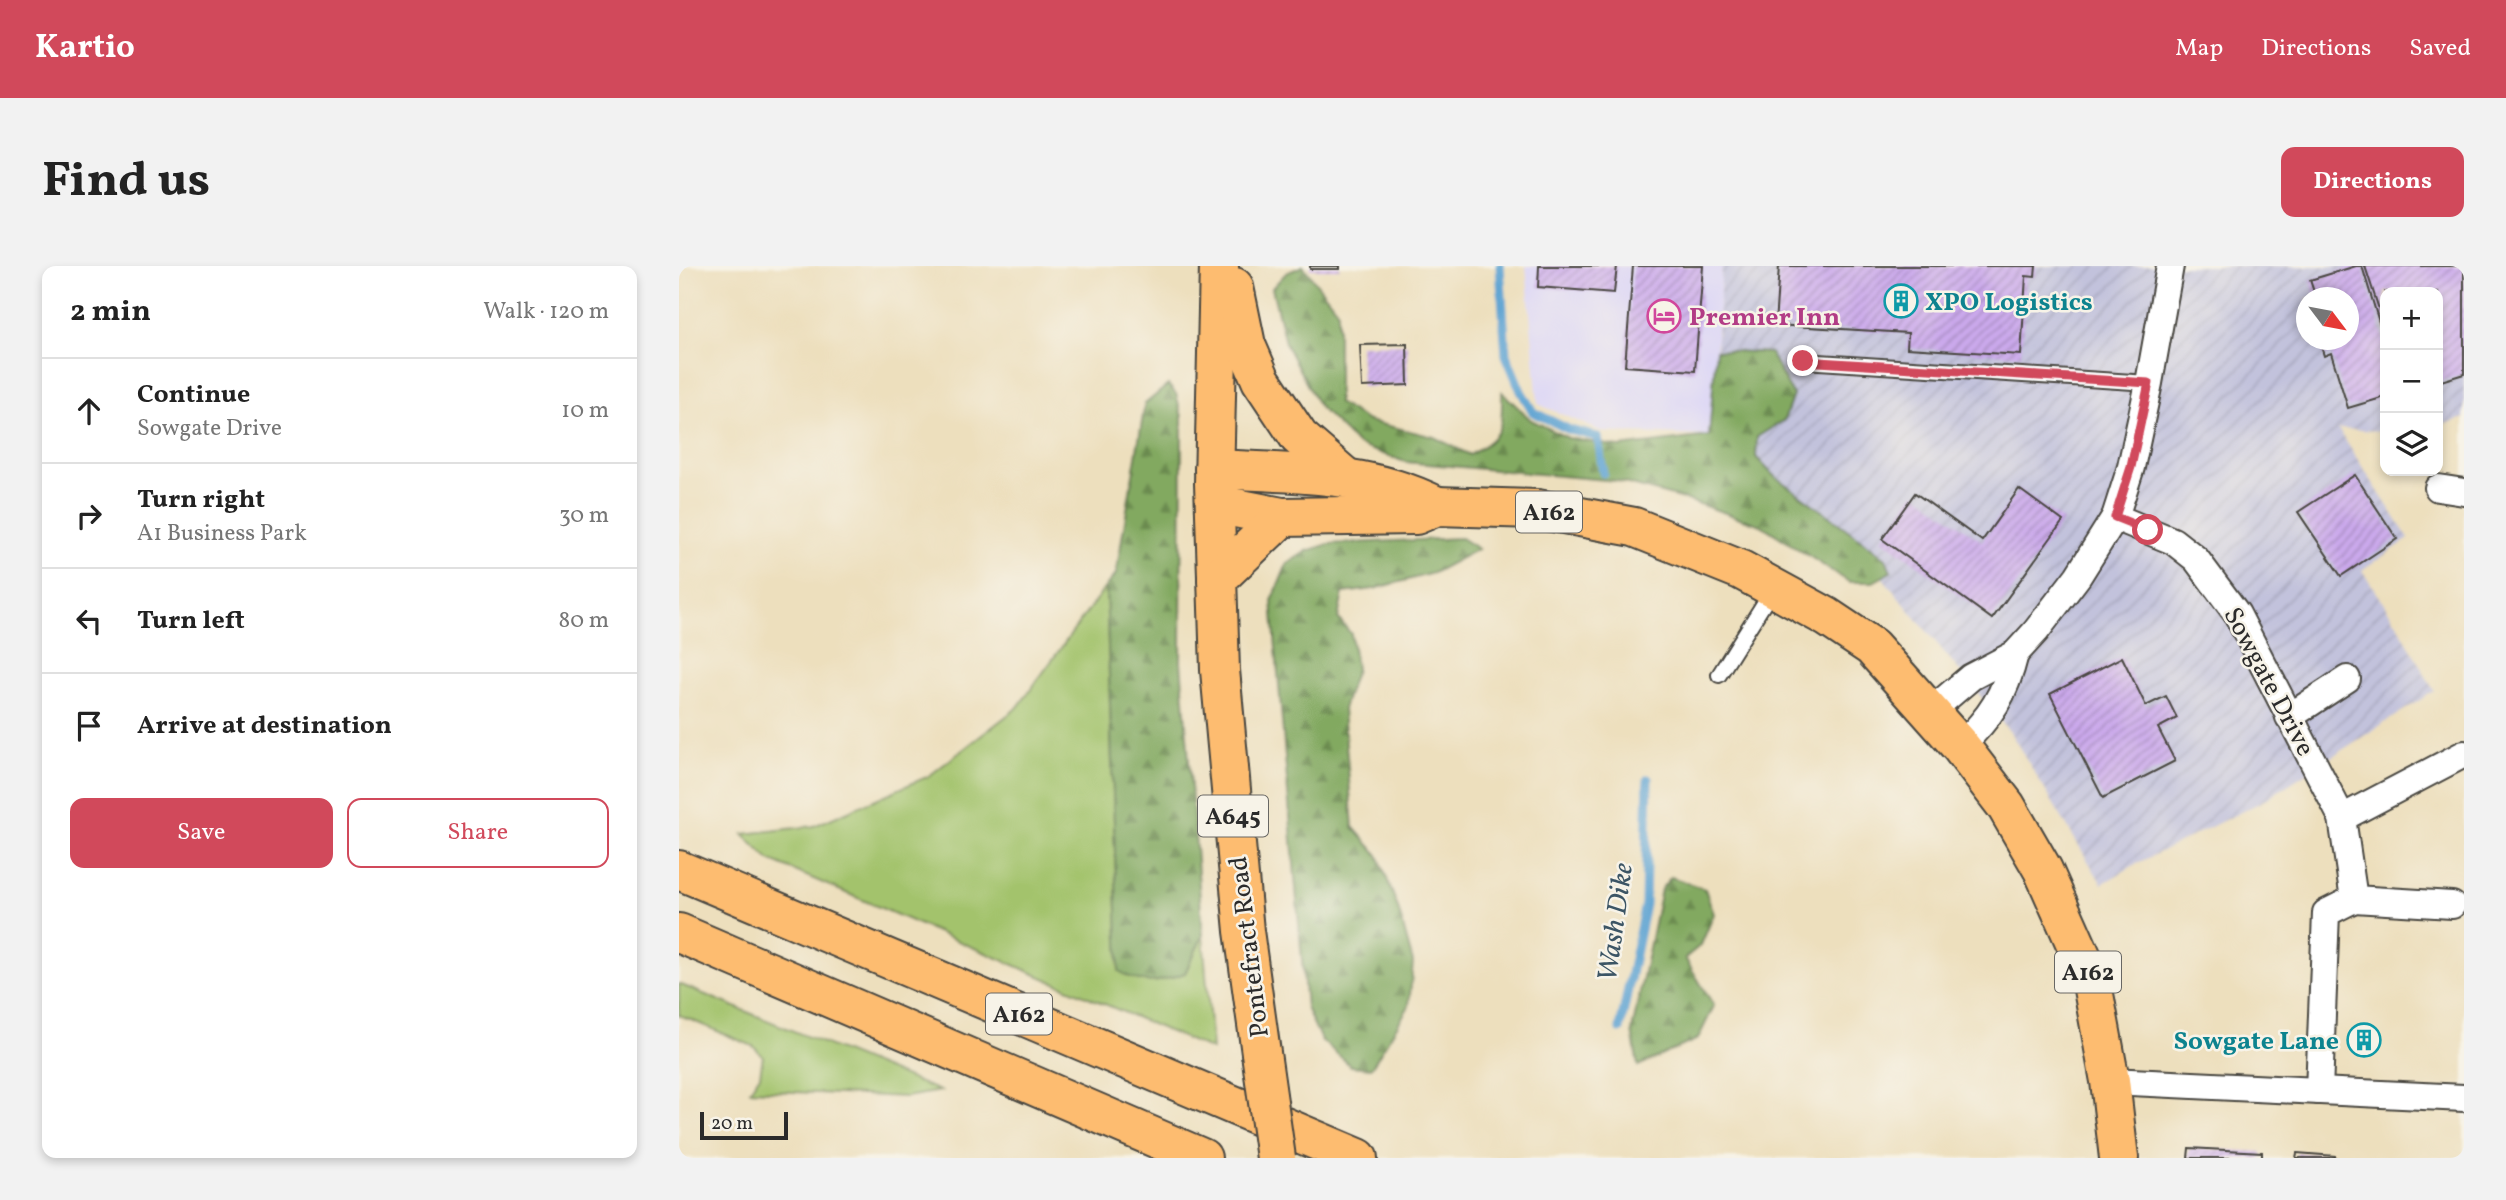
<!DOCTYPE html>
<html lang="en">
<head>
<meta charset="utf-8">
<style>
  :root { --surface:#fff; --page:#f2f2f2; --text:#222; --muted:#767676; --line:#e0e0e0; --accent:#d1495b }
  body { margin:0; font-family:Vollkorn,serif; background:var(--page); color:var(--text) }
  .controls { position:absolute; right:21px; top:21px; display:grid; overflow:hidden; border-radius:14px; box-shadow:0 4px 10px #0003 }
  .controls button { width:63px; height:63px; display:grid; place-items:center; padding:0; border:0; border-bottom:2px solid var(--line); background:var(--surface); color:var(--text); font:35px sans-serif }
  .compass { position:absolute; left:1617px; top:21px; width:63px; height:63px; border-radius:50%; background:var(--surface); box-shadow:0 4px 10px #0003; rotate:122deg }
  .scale { position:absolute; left:21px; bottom:18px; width:88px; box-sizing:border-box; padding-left:7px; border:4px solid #2b2b2b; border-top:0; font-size:19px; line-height:24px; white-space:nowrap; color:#2b2b2b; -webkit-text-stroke:5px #f7f3e8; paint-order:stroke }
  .stop { position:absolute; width:21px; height:21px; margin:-16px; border:5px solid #d1495b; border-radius:50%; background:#fff }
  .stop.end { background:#d1495b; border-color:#fff; box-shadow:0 2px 7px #0008 }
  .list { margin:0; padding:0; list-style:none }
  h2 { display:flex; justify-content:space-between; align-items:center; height:91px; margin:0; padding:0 28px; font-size:30px }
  h2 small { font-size:23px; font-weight:400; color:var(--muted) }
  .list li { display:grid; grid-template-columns:46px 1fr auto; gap:21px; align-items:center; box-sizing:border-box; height:105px; padding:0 28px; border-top:2px solid var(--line) }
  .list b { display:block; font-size:26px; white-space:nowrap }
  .list p { margin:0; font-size:23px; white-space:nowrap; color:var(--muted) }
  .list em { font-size:23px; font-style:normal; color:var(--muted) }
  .actions { display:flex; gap:14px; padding:21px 28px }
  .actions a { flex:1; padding:16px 0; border:2px solid var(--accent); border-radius:14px; text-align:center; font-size:24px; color:var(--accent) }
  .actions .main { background:var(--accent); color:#fff }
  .icon { flex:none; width:38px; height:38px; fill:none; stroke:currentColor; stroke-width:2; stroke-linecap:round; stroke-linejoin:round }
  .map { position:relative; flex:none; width:1785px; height:892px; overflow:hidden; border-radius:14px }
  header { display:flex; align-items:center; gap:42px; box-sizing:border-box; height:98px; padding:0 35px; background:var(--accent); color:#fff }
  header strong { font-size:33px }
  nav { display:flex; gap:38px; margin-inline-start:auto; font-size:24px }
  .intro { display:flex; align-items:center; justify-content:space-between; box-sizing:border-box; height:168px; padding:0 42px }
  h1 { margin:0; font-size:49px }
  .button { padding:18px 32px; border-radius:14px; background:var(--accent); color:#fff; font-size:24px; font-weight:700 }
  main { display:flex; gap:42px; padding:0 42px }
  aside { flex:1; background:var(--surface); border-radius:14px; box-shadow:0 4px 10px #0003 }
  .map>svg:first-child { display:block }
</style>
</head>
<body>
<header>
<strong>Kartio</strong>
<nav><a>Map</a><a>Directions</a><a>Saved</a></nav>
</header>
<div class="intro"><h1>Find us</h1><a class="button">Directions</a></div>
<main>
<aside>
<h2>2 min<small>Walk · 120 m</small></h2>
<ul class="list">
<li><svg class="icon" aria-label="ahead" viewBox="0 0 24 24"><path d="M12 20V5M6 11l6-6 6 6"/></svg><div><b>Continue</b><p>Sowgate Drive</p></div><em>10 m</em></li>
<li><svg class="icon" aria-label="right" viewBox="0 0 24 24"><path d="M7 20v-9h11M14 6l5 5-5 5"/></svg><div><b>Turn right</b><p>A1 Business Park</p></div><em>30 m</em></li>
<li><svg class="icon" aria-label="left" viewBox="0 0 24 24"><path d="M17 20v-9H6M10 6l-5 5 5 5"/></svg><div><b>Turn left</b></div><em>80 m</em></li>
<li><svg class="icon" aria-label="arrive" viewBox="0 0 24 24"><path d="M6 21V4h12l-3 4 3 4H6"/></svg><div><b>Arrive at destination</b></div></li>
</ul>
<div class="actions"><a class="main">Save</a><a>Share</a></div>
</aside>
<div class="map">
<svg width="1785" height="892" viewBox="0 0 1785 892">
  <defs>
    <pattern id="industrial-furrows" width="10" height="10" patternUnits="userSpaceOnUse" patternTransform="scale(1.75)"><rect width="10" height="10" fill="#c2c2dc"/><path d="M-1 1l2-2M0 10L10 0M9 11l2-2" fill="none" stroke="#a7a7bd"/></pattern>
    <pattern id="forest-firs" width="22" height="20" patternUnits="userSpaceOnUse" patternTransform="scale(1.75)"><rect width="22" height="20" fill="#82a960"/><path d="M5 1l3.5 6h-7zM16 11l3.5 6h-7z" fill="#6b8a4f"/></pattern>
    <pattern id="building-hatch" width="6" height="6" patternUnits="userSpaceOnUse" patternTransform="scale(1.75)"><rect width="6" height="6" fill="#cba9ec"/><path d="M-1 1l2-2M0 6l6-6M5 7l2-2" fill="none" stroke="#a58abf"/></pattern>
  </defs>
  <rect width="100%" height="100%" fill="#f7f3e8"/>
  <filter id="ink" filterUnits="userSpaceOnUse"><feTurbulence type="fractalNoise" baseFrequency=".0143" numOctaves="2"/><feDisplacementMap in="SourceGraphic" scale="14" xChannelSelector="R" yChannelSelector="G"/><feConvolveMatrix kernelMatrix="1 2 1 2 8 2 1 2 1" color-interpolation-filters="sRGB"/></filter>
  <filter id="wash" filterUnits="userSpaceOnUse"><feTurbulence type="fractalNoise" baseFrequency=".00686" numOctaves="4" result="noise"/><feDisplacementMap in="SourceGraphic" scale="28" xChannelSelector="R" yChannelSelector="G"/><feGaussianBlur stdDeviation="1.57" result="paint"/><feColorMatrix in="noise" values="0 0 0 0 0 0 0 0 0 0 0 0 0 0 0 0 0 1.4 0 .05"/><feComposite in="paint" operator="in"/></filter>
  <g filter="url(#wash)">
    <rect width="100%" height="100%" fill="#eddfbd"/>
    <path fill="#dcd6f6" d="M847,0h196l-12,170 -107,-4 -65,-28z"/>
    <path fill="url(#industrial-furrows)" fill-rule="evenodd" d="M1043,0h742v152l-26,8v-134h-53v139l-47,-2 71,110 -47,31 36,55 36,66 -173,111 -125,62 -34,20 -92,-152 -132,-160 -135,-103 -31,-57zM1628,32h42v42h-42z"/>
    <g fill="#a3c36c" stroke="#67774c" stroke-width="2">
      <path d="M427,320l13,384 66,3 18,-38 9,115 -443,-190 -26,-26 71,-8 115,-50 89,-69z"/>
      <path d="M0,718l261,107 -34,6 -156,-7 10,-15 3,-19 -10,-10 -74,-31z"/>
    </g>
    <g fill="url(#forest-firs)" stroke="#566a46" stroke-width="2">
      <path d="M624,0l35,45v92l30,18 66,16 36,18c33,-21 32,-24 32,-63l29,28 37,18 51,9 90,-11 7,-86 54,3 23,42 -9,25 -27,17 -1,20 17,18 113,83 5,14 -18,10h-24l-88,-57 -74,-25 -70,-19 -212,-19 -47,-17 -39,-38 -34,-64 -13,-55 14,-15z"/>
      <path d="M489,119l8,9 6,23 -1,245 22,273 -18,38c-26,10 -42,14 -66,-2l-13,-385 10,-12 29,-170z"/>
      <path d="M782,272l17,11 -45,24 -59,16 -31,4 -5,25 13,16 5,35 -13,40 10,118 25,28 20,53 15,54 -4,44 -38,62 -20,-2 -30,-26 -15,-32 -34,-407 15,-37 20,-13 22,-7z"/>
      <path d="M992,611l34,12 9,25 -13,31 -16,13 29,48 -16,33 -60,27 -6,-35 29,-142z"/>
    </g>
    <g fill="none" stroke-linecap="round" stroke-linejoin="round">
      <g stroke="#5ca2d2" stroke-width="9">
        <path d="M821,0l6,89 15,36 12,21 37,18 28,7 5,36"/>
        <path d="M941,763l25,-125 3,-125"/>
      </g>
    </g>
    <g id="blocks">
      <g fill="url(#building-hatch)">
        <rect x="631" y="0" width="30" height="3"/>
        <path d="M860,0h78l-3,27 -76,-6z"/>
        <path d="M954,0h70l-8,105 -70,-5z"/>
        <path d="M1100,0h257l-1,11 -9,-1 -5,79 -114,-7 1,-15 -133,-8z"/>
        <path d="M1677,0h6l23,76v55l-37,11 -17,-55 -7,3 -5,-16h30v-42h-33l-6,-18z"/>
        <path d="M1686,0h99v108l-26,8v-90h-53v36z"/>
        <path d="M728,78l1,41 -46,2 -2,-42z"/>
        <path d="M1676,209l42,64 -56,37 -43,-64z"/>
        <path d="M1340,223l44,32 -71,98 -110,-80 33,-46 67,48z"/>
        <path d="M1443,391l24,49 20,-10 11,22 -19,10 17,33 -72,37 -53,-104z"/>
        <path d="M1676,764l19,2 -1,19 -19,-2z"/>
        <path d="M1510,882l73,4v6h-74z"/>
        <path d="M1618,887l38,3v2h-39z"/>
      </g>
    </g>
  </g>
  <g filter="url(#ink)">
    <use href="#blocks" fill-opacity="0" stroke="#484641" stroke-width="2"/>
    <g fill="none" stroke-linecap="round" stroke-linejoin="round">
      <defs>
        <g id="service">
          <path d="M1124,95l346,22"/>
          <path d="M1040,409l54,-86"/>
        </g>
        <g id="minor">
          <path d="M1759,222l26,4"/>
          <path d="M1436,251l58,24 23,18 41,55 105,204 12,81 98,6"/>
          <path d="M1252,445l40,-34 44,-23 21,-23 42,-55 37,-59 16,-50 18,-84 21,-117"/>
          <path d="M1610,451l58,-38"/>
          <path d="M1281,480c31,-29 45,-51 55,-92"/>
          <path d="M1663,552l122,-64"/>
          <path d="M1431,815l354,17"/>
          <path d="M1640,825l7,-178 28,-14"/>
        </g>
        <g id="trunk">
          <path d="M540,0l-5,217 6,187 24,261 17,122"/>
          <path d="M555,21l12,58 15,35 38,57 45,39"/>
          <path d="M535,203c75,4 155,2 223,37"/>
          <path d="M536,238l67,13 134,-2 21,-9 100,3 97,18 107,43 86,47 45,30 88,99 46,60 37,64 48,108 19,103 9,77"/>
          <path d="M538,313l65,-62"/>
          <path d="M0,604l679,288"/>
          <path d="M0,667l523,225"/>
        </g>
      </defs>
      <use href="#service" stroke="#484641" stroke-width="18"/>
      <use href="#minor" stroke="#484641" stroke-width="30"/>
      <use href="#trunk" stroke="#484641" stroke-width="42"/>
      <use href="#service" stroke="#fff" stroke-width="14"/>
      <use href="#minor" stroke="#fff" stroke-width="26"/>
      <use href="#trunk" stroke="#fdbc70" stroke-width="38"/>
      <defs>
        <path id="trunk-bridge" d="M582,787l15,105"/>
      </defs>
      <use href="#trunk-bridge" stroke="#484641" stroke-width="42" stroke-linecap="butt"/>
      <use href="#trunk-bridge" stroke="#fdbc70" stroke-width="38"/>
    </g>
  </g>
  <g fill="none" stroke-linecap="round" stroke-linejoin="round" filter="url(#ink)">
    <path stroke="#d1495b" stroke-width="9" d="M1124,95l346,22 -18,84 -16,50 33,13"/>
  </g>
  <defs>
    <symbol id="building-ring" viewBox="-11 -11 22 22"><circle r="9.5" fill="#f7f3e8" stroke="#0f9aa8" stroke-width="1.5"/><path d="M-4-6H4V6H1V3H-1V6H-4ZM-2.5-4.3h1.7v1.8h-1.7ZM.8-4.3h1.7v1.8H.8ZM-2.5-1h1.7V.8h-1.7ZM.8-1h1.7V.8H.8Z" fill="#0f9aa8"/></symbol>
    <symbol id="hotel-ring" viewBox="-11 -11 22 22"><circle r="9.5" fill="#f7f3e8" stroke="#d1479c" stroke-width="1.5"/><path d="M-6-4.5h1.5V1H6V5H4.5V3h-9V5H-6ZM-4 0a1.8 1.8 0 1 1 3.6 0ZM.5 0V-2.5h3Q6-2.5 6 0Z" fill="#d1479c"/></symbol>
  </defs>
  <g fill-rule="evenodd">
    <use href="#building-ring" x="1203" y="16" width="38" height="38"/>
    <use href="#hotel-ring" x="966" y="31" width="38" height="38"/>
    <use href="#building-ring" x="1666" y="755" width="38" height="38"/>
  </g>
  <g text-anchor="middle" stroke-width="5" stroke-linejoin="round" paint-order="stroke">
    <g fill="#f7f3e8" stroke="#686764" stroke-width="2">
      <rect x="837" y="225.5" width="66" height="41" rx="5"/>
      <rect x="519" y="529.5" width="70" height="41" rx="5"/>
      <rect x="1376" y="685.5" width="66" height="41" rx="5"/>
      <rect x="307" y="727.5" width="66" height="41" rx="5"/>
    </g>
    <g font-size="24" font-weight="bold" fill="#2b2b2b">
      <text x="870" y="254">A162</text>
      <text x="554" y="558">A645</text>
      <text x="1409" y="714">A162</text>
      <text x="340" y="756">A162</text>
    </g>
    <g font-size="26" font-weight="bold" fill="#0d838f" stroke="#f7f3e8" text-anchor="start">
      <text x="1246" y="44">XPO Logistics</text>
      <text x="1660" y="783" text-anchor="end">Sowgate Lane</text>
    </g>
    <g font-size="26" font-weight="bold" fill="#b23c85" stroke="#f7f3e8" text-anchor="start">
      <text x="1010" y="59">Premier Inn</text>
    </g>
    <g font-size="26" fill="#2b2b2b" stroke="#f7f3e8">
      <text transform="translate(1591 415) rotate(62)" y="9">Sowgate Drive</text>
      <text transform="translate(569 681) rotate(-97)" y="9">Pontefract Road</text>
    </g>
    <g font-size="28" font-style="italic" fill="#3c5565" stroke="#f7f3e8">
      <text transform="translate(935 656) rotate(-82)" y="10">Wash Dike</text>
    </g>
  </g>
</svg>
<div class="controls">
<button>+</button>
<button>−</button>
<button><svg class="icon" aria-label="layers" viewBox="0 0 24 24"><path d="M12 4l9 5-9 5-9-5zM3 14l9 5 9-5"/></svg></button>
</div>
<svg class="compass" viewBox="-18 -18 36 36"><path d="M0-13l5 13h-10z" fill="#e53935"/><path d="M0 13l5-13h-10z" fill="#767676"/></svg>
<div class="scale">20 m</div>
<div class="stop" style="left:1469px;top:264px"></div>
<div class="stop end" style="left:1124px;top:95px"></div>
</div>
</main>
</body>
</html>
